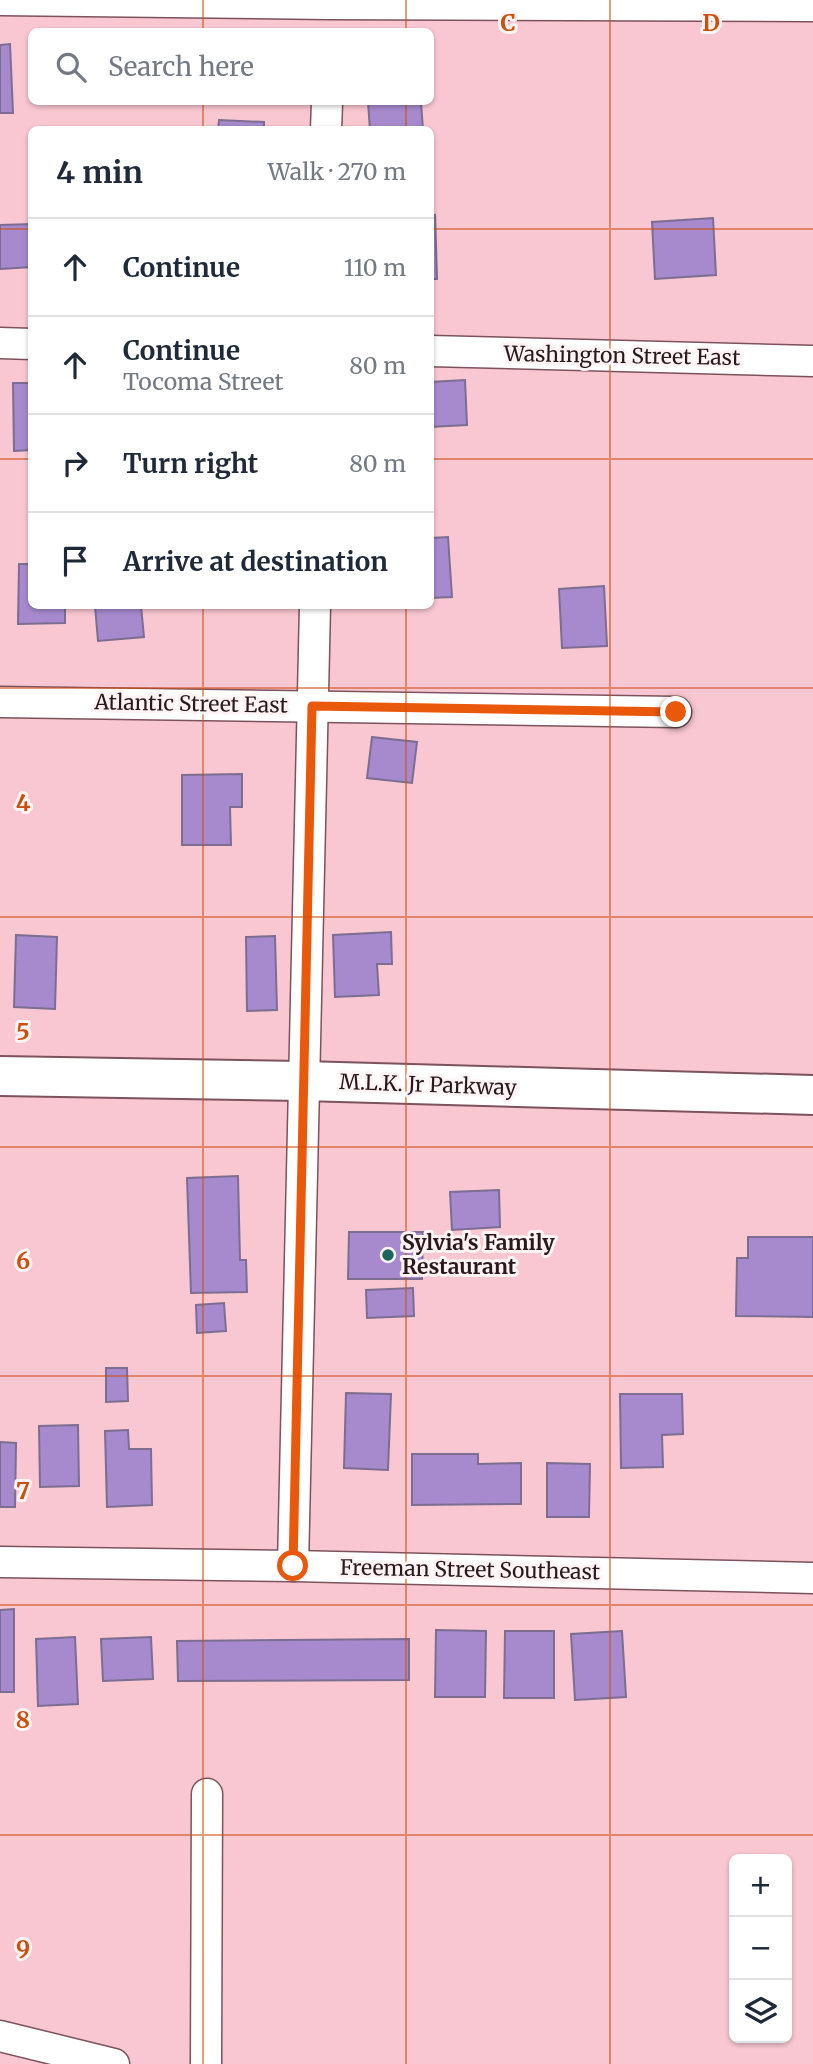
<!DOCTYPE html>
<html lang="en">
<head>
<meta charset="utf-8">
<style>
  :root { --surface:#fff; --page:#f6f6f7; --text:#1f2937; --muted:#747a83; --line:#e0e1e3 }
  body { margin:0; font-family:Merriweather,serif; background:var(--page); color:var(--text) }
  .controls { position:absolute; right:21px; bottom:21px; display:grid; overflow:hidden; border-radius:10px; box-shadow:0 2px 5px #0004 }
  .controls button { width:63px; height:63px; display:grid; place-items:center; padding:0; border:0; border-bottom:2px solid var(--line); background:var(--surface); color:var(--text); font:35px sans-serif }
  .stop { position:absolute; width:21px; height:21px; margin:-16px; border:5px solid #ea580c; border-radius:50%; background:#fff }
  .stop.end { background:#ea580c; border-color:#fff; box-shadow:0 2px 7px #0008 }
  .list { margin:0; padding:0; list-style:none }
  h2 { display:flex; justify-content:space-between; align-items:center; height:91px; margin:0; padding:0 28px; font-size:30px }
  h2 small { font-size:23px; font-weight:400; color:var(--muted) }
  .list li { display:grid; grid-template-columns:46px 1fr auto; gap:21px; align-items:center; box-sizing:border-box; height:98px; padding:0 28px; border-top:2px solid var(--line) }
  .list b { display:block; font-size:26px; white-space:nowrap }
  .list p { margin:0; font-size:23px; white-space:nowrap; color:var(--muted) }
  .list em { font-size:23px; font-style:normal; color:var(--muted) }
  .icon { flex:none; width:38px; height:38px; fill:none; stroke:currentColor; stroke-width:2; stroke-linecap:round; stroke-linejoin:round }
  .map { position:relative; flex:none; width:813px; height:2064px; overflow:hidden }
  .search { position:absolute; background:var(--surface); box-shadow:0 2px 5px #0004; left:28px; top:28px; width:406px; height:77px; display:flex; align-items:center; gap:18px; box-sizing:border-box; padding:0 24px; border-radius:10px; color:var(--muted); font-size:26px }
  .panel { position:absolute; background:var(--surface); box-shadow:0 2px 5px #0004; left:28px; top:126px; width:406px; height:483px; border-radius:10px }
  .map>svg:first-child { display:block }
</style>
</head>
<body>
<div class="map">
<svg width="813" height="2064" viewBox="0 0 813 2064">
  <rect width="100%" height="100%" fill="#f9c7d2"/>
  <g fill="#a78ace" stroke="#7c6d91" stroke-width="2">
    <path d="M10,44l3,69h-13v-68z"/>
    <path d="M368,102h53l2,28h-53z"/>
    <path d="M219,120l45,2v8h-46z"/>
    <path d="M435,215l2,64h-7v-63z"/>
    <path d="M713,218l3,57 -61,4 -3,-57z"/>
    <path d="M32,224v43l-32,2v-44z"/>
    <path d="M465,380l2,45 -37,2v-45z"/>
    <path d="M13,383h19v67l-18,1z"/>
    <path d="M448,537l4,60 -22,1v-60z"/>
    <path d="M19,564h13v42h33v17l-47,1z"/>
    <path d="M604,586l3,60 -45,2 -3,-59z"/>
    <path d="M95,606h46l3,31 -46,4z"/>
    <path d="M372,737l45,5 -5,41 -45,-5z"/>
    <path d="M242,774v33h-12l1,38h-49v-70z"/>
    <path d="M391,932l1,32h-15l2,31 -44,2 -2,-62z"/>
    <path d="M16,935l41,2 -2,72 -41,-2z"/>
    <path d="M275,936l2,74 -30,1 -1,-74z"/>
    <path d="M238,1176l2,84h6l1,32 -56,1 -4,-115z"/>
    <path d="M499,1190l1,37 -48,3 -2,-38z"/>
    <path d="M349,1232h74l-1,47h-74z"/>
    <path d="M748,1237h65v80l-77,-1 1,-58h11z"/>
    <path d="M413,1288l1,28 -47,2 -1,-28z"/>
    <path d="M224,1303l2,28 -29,2 -1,-28z"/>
    <path d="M106,1368h21l1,33 -22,1z"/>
    <path d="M346,1393l45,1 -3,76 -44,-2z"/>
    <path d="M620,1394h62l1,40 -21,1 1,32 -42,1z"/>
    <path d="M78,1425l1,61 -39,1 -1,-61z"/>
    <path d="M128,1430l1,19h22l1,56 -45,2 -2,-76z"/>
    <path d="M0,1442l16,1 -1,64h-15z"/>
    <path d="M412,1454h66v10l43,-1v41l-109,1z"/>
    <path d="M547,1463l43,1 -1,53h-42z"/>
    <path d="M14,1609v83h-14v-82z"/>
    <path d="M436,1630l50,1 -1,66h-50z"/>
    <path d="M505,1631h49v67h-50z"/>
    <path d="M622,1631l4,66 -51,3 -4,-66z"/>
    <path d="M75,1637l3,67 -40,2 -2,-67z"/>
    <path d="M151,1637l2,42 -50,2 -2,-42z"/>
    <path d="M409,1639v41l-231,1 -1,-40z"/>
  </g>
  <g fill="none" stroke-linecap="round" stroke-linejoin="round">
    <defs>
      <g id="street">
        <path d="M0,0l329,4 484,2"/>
        <path d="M326,130l1,-28"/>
        <path d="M0,343l32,1"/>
        <path d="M430,351l383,10"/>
        <path d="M0,702l676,10"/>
        <path d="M0,1562l293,4 520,12"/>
        <path d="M293,1566l22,-960"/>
        <path d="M0,2036l114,28"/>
        <path d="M206,2064l1,-270"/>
      </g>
      <path id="primary" d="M0,1076l303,5 510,14"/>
    </defs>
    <use href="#street" stroke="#7c525c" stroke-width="33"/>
    <use href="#primary" stroke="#7c525c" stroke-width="42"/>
    <use href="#street" stroke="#fff" stroke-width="30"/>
    <use href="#primary" stroke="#fff" stroke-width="38"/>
  </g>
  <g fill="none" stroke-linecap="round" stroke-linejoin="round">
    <path stroke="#ea580c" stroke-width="9" d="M293,1566l19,-860 364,6"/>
  </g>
  <path fill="none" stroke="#cc4f0e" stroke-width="2" stroke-opacity="0.55" d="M203,0v32M406,0v32M610,0v2064M203,102v28M406,102v28M0,229h32M430,229h383M0,459h32M430,459h383M203,606v1458M406,606v1458M0,688h813M0,917h813M0,1147h813M0,1376h813M0,1605h813M0,1835h813"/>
  <circle fill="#1d665e" stroke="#fef4f6" stroke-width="2.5" cx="388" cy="1255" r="7"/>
  <g text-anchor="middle" stroke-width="6" stroke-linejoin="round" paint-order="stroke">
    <g font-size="21" fill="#2a181c" stroke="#fef4f6">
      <text transform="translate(622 356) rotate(1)" y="7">Washington Street East</text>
      <text transform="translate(191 704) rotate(1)" y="7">Atlantic Street East</text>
      <text transform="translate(428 1085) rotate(2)" y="7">M.L.K. Jr Parkway</text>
      <text transform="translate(470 1570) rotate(1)" y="7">Freeman Street Southeast</text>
    </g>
    <g font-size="21" font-weight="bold" fill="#2a181c" stroke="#fef4f6" text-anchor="start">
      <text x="402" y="1250">Sylvia's Family<tspan x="402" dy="24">Restaurant</tspan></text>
    </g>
  </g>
  <g font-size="23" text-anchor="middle" font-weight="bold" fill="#cc4f0e" stroke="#fef4f6" stroke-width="6" stroke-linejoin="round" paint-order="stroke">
    <text x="508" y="31">C</text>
    <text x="711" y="31">D</text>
    <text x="23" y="811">4</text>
    <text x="23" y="1040">5</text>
    <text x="23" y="1269">6</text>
    <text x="23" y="1499">7</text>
    <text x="23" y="1728">8</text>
    <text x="23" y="1957">9</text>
  </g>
</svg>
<div class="controls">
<button>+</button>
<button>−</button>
<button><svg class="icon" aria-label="layers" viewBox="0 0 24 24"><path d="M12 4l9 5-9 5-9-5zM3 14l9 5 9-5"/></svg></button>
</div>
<div class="stop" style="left:293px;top:1566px"></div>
<div class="stop end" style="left:676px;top:712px"></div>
<div class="search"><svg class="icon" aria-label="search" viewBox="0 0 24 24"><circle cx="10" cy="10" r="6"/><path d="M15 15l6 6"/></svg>Search here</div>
<section class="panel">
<h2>4 min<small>Walk · 270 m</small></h2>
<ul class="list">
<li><svg class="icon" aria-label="ahead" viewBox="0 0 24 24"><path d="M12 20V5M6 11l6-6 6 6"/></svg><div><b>Continue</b></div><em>110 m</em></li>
<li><svg class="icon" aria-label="ahead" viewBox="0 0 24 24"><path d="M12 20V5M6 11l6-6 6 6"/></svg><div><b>Continue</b><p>Tocoma Street</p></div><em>80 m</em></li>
<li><svg class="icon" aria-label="right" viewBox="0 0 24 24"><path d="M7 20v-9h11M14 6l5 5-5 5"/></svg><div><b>Turn right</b></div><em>80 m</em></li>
<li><svg class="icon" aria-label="arrive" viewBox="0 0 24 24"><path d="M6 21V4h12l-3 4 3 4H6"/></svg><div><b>Arrive at destination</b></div></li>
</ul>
</section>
</div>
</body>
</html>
